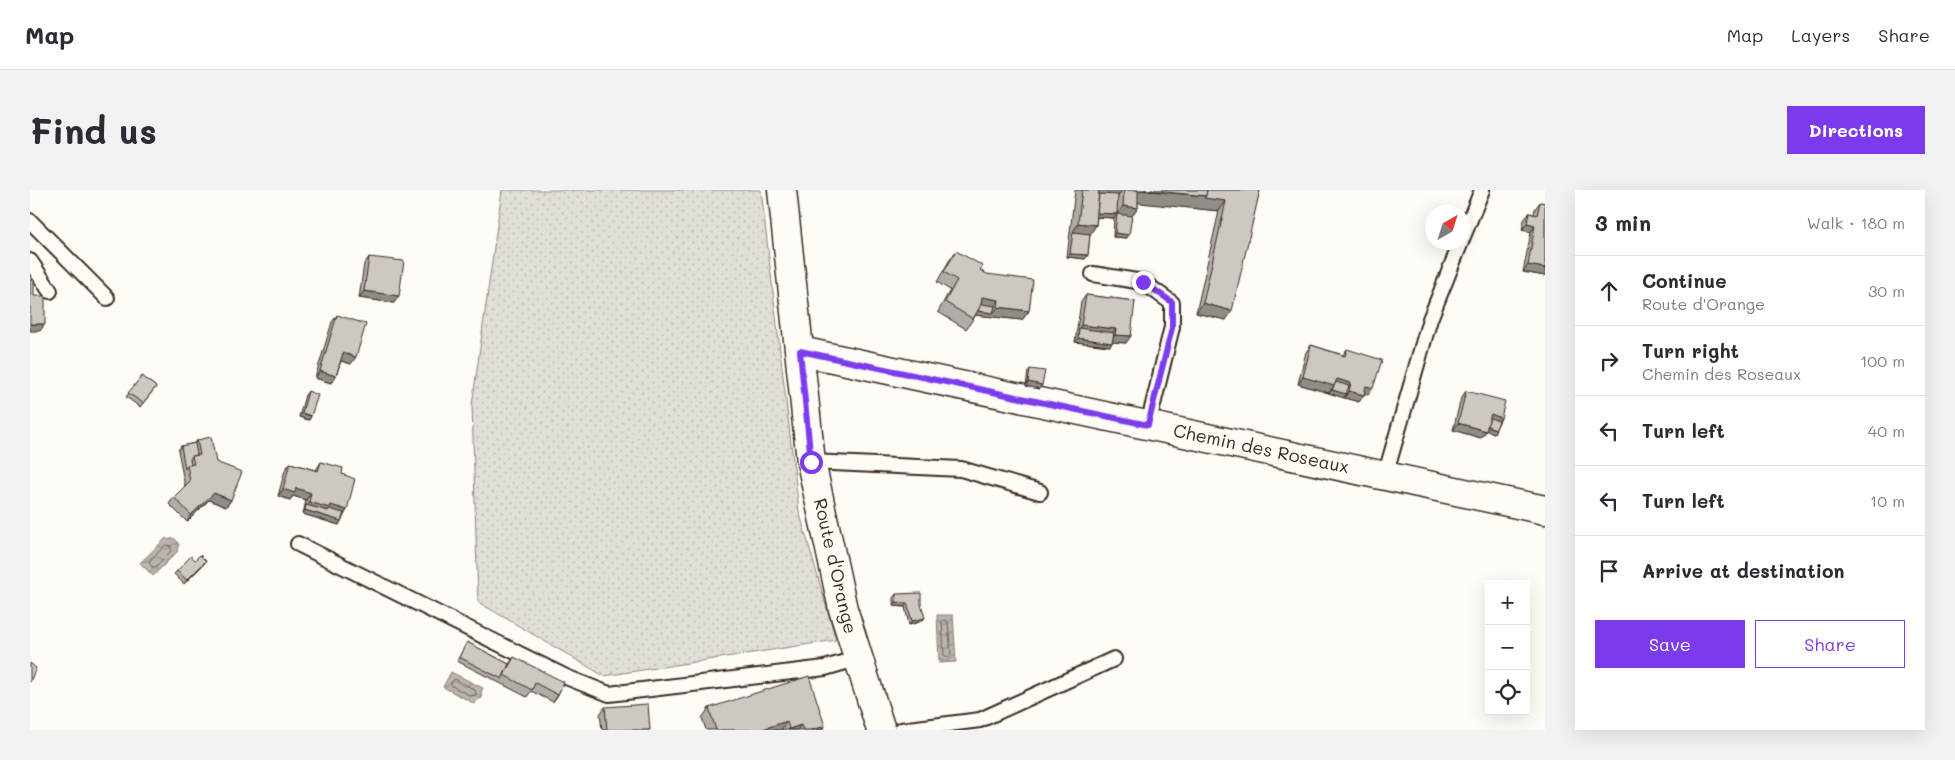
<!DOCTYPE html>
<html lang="en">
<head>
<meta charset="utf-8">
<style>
  :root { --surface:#fff; --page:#f2f2f3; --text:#2b2b33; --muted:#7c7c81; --line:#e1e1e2; --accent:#7c3aed }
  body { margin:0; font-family:Mali,sans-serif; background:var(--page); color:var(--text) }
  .controls { position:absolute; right:15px; bottom:15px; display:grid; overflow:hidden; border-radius:0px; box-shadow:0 5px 20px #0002 }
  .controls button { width:45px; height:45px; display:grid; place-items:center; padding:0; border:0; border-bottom:1px solid var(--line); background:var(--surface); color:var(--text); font:25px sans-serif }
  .compass { position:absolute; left:1395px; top:15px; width:45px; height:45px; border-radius:50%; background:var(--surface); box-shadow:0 5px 20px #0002; rotate:39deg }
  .stop { position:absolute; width:15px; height:15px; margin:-11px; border:4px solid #7c3aed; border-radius:50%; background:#fff }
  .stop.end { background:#7c3aed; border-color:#fff; box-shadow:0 1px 5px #0008 }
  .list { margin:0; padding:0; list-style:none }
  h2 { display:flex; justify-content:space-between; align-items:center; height:65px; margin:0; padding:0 20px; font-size:21px }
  h2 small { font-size:16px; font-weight:400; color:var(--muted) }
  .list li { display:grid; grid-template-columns:32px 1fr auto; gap:15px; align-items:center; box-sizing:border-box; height:70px; padding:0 20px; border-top:1px solid var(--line) }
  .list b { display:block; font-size:19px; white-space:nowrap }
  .list p { margin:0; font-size:16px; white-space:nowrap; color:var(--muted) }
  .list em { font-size:16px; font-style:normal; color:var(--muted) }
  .actions { display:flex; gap:10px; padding:15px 20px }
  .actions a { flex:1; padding:11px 0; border:1px solid var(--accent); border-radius:0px; text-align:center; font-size:18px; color:var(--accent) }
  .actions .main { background:var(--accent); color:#fff }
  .icon { flex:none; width:28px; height:28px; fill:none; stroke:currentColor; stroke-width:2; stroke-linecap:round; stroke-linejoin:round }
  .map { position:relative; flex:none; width:1515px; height:540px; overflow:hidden; border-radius:0px }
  header { display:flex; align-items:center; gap:30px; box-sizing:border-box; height:70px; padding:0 25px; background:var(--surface); border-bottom:1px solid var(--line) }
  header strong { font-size:24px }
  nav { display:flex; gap:28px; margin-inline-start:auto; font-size:18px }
  .intro { display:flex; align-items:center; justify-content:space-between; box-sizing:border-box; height:120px; padding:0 30px }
  h1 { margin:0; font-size:35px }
  .button { padding:12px 22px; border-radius:0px; background:var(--accent); color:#fff; font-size:18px; font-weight:700 }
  main { display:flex; gap:30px; padding:0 30px }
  aside { flex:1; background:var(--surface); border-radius:0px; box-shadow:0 5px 20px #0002 }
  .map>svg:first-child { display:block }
</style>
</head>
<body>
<header>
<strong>Map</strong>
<nav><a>Map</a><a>Layers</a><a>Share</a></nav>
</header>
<div class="intro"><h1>Find us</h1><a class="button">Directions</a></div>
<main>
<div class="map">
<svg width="1515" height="540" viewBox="0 0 1515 540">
  <defs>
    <pattern id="grass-dots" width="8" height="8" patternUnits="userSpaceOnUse" patternTransform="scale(1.25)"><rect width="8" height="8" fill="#e1ded7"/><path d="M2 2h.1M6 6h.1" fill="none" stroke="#c2bfb8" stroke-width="1.8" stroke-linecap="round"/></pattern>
    <pattern id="water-waves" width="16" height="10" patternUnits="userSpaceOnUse" patternTransform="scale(1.25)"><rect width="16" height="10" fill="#bbb4ad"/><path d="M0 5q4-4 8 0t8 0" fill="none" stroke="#99938c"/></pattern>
  </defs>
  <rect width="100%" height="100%" fill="#fdfcf7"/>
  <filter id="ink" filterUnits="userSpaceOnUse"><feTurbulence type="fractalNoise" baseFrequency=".02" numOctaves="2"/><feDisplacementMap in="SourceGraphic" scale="10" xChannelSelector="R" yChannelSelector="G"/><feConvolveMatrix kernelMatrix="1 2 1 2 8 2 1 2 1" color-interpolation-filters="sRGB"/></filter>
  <g filter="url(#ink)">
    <path fill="url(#grass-dots)" stroke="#8e847a" d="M472,0h259l38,321 37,129 -232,36 -126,-74 -6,-197z"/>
    <g fill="url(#water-waves)" stroke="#887d74">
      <path d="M136,348l2,2 5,-2 3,2 3,5 -2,4 1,2 -25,25 -13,-13z"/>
      <path d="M907,425h16l3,47 -17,1z"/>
      <path d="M421,482l32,16 -2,4 1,6 -5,2 -2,4 -32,-17z"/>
    </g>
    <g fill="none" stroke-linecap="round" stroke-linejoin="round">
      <g stroke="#6e6157" stroke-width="1">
        <path d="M136,355l5,1v5l-16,16h-3l-3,-5z"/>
        <path d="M915,430l3,2 3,33 -3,2 -4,-2 -2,-33z"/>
        <path d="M425,489l20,11 1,5 -5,1 -19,-10 -1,-3z"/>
      </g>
      <defs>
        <g id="service">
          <path d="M0,31l77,77"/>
          <path d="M1432,49l20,-49"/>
          <path d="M0,71l20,30"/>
          <path d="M1063,84l50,8 29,21v24l-24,98"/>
          <path d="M781,272l150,7 79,23"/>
          <path d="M1355,286l45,-157 31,-77"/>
          <path d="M268,354l268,133 43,17 216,-26 34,-10"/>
          <path d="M871,540l79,-10 134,-61"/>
        </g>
        <path id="minor" d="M770,161l745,159"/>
        <path id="primary" d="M752,0l29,272 32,147 38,121"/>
      </defs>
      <use href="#service" stroke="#3b2a1e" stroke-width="18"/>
      <use href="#minor" stroke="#3b2a1e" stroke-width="31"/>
      <use href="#primary" stroke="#3b2a1e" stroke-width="31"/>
      <use href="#service" stroke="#fdfcf7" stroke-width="14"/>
      <use href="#minor" stroke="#fdfcf7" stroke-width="28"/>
      <use href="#primary" stroke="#fdfcf7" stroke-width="28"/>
    </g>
    <g fill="#b0aca7" stroke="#3b2a1e">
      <path d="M1045,0h185l-34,130 -30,-7 23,-102 -81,-9v6l-6,8 -5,22 -14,-1 1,-19 -17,-1 -1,8 -6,9 -2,21 -3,4 -18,-2z"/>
      <path d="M1510,12l5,1v73l-22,-4 8,-40 -9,-2 2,-10 5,-7 5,1 1,-5z"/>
      <path d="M926,61l73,60 -7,9 -46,-5 -10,14 -28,-17 12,-22 -13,-8 12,-21z"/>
      <path d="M339,67l25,46 -35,-5 5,-34z"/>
      <path d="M1056,105l49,6 -9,42 -14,-1 -2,4 -35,-4 6,-40z"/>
      <path d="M307,125l14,49 -10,-3 -5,15 -5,7 -16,-5 17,-56z"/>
      <path d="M1281,155l32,10 4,-6 21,46 -4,-2 -5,9 -61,-18 8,-32z"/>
      <path d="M1000,179l12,16 -3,4 -13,-3 2,-14z"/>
      <path d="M112,186l14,11 -16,20 -14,-10z"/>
      <path d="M278,201l3,25 -2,4 -10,-3 6,-22z"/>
      <path d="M1436,201l35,27 -7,15 -8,-3 -5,8 -28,-8 8,-32z"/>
      <path d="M167,250l19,22 15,38 -5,7 -17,-7 -22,22 -18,-18 5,-7 11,-10 -7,-37 3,-4 14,-3z"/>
      <path d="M291,272l21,12 5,36 -8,15 -36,-11 3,-14 -13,-4 -3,4 -12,-4 7,-26 5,-7 26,7z"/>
      <path d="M165,370l11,1 -3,4 -19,19 -10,-10 3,-3z"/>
      <path d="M866,404l29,24 -3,3 -13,4 -4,-18 -12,-1v-8z"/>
      <path d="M437,452l42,22 5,-7 44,38 -5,7 -22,-11 -4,6 -70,-36z"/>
      <path d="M575,517l45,23h-48l-2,-16z"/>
      <path d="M679,518l116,18 -3,4h-116l-4,-12z"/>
    </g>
    <g fill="#908c88" stroke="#3b2a1e">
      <path d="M1066,0h26l-6,9 -23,-1z"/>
      <path d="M1108,0l68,6 20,5 -7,10 -89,-9z"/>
      <path d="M1093,16l15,2 -9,12 -12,-6z"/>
      <path d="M1062,23l25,1 -3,4 -24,-1z"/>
      <path d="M1048,33l18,2 -8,13 -15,-6z"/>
      <path d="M1497,33l8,2 -4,7 -9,-2z"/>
      <path d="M1085,43l14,2 -2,3 -14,-1z"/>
      <path d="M1040,64l18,1 -3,4 -18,-2z"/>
      <path d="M1498,75l17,3v8l-22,-4z"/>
      <path d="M334,101l35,5 -5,7 -35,-5z"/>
      <path d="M952,107l17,3 -7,10 -15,-2z"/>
      <path d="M1173,113l29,8 -6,9 -30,-7z"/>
      <path d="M968,117l31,4 -7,9 -48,-5 3,-4 16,2z"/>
      <path d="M0,134h15l-5,7h-10z"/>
      <path d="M1051,135l35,4 -5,7 -32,-8z"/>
      <path d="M1085,145l16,1 -5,7 -16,-1z"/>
      <path d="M1048,148l34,5 -2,3 -35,-4z"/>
      <path d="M313,163l13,4 -5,7 -13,-4z"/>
      <path d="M290,181l16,5 -5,7 -16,-5z"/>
      <path d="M1273,187l34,2 14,4 -5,7 -12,-4 -5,7 -31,-9z"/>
      <path d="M998,192l14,3 -3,4 -13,-3z"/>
      <path d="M1336,196l7,2 -5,7 -6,-2z"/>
      <path d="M1302,200l14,4 -2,4 -15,-5z"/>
      <path d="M1319,201l15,4 -5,7 -15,-4z"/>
      <path d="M272,223l9,3 -2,4 -10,-3z"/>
      <path d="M1461,224l10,4 -5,7 -9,-3z"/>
      <path d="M1428,233l28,8 -5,7 -28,-8z"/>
      <path d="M1456,236l10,3 -2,4 -10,-3z"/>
      <path d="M266,298l15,5 -5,7 -13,-4 -3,4 -12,-4 5,-7z"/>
      <path d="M184,303l17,7 -5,7 -17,-7 -22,22 4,-7z"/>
      <path d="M279,312l22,3 16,5 -5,7 -36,-12z"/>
      <path d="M275,320l36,11 -2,4 -36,-11z"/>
      <path d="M176,371l-3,4 -19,19 3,-4z"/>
      <path d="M866,412l11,1 -2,4 -12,-1z"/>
      <path d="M895,428l-3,3 -13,4 3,-4z"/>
      <path d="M757,531l-6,9h-21z"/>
      <path d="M771,535l-4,5h-9l1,-1z"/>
      <path d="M795,536l-3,4h-10z"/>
    </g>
    <g fill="#cdc8c2" stroke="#3b2a1e">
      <path d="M1052,0h17l-3,35 -18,-2z"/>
      <path d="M1094,0h14v18l-15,-2z"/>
      <path d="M1114,0h63l-1,6z"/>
      <path d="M1177,0h53l-28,121 -29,-8 23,-102 -22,-3 2,-2z"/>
      <path d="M1069,4l19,1 -1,19 15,2 -3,19 -14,-2 2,-19 -20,-1z"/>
      <path d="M1510,12l5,1v65l-17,-3 7,-40 -8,-2 2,-10 8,2z"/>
      <path d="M1043,42l17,2 -2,21 -18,-1z"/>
      <path d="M926,61l27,15 -3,4 7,4 46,6 -4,31 -31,-4 1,-7 -17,-3 -1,8 -8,14 -28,-17 12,-22 -13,-8z"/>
      <path d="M339,67l35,4 -5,35 -35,-5z"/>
      <path d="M0,90h4v16h11v28h-15z"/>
      <path d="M1056,105l49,6 -4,35 -16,-1 1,-6 -35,-4z"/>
      <path d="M951,114l14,2 -2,7 -15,-2z"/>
      <path d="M307,125l29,9 -10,33 -13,-4 -7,23 -16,-5z"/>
      <path d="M1049,138l35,5 -2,10 -34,-5z"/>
      <path d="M1281,155l34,11 2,-7 35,11 -9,28 -7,-2 -2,9 -15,-4 2,-8 -14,-4 -3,7 -31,-9z"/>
      <path d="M1000,179l15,2 -3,14 -14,-3z"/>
      <path d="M112,186l14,11 -13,16 -15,-10z"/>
      <path d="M1306,192l13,4 -3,8 -14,-4z"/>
      <path d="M278,201l10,4 -7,21 -9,-3z"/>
      <path d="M1436,201l39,10 -4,17 -10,-4 -5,17 -28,-8z"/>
      <path d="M1460,228l9,3 -3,8 -9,-3z"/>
      <path d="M181,247l5,25 26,10 -11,28 -17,-7 -23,22 -17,-18 16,-16 -3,-16 7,-1 -2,-8 8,-1 -3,-15z"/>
      <path d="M165,253l2,12 -5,1 -2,3 1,6h-4l-2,4 -4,-23z"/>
      <path d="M291,272l22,6 -1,6 13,5 -8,31 -16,-5 -1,3 -21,-6 2,-9 -15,-5 -1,5 -12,-4 7,-26 28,8z"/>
      <path d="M276,315l22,6 1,-2 15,4 -3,8 -36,-11z"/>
      <path d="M170,365l6,6 -19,19 -10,-9 14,-15 4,4z"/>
      <path d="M891,403v11l4,14 -13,3 -5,-18 -11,-1v-8z"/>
      <path d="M437,452l42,22 -7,15 -43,-22z"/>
      <path d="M484,467l50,25 -6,13 -23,-12 -3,7 -28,-15z"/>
      <path d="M0,473l6,5 -6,14z"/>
      <path d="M779,486l16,50 -13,4h-9l-2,-5 -12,4 -2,-8 -27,9h-44l-7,-22z"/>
      <path d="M618,514l2,26h-43l-2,-23z"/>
    </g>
  </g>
  <g fill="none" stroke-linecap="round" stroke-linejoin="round" filter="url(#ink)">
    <path stroke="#7c3aed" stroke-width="6" d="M781,272l-11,-111 348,74 24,-97v-26l-29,-20"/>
  </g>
  <g text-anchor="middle" stroke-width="4" stroke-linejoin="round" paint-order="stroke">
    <g font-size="18" fill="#3b2a1e" stroke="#fdfcf7">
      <text transform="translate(1231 259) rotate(12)" y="6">Chemin des Roseaux</text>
      <text transform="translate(805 376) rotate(77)" y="6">Route d'Orange</text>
    </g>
  </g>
</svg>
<div class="controls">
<button>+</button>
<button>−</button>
<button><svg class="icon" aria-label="locate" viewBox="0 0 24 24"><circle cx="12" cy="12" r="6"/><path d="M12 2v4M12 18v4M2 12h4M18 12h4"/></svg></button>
</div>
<svg class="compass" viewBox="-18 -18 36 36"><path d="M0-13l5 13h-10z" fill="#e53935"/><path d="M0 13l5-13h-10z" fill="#7c7c81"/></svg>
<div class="stop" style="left:781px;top:272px"></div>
<div class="stop end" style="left:1113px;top:92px"></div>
</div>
<aside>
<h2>3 min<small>Walk · 180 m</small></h2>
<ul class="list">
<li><svg class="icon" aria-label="ahead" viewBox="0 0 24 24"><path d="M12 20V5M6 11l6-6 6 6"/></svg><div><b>Continue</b><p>Route d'Orange</p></div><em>30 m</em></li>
<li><svg class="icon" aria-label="right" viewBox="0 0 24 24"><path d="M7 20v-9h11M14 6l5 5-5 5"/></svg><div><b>Turn right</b><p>Chemin des Roseaux</p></div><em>100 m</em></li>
<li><svg class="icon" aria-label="left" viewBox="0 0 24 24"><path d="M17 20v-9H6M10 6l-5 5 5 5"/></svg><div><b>Turn left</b></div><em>40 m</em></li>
<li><svg class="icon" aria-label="left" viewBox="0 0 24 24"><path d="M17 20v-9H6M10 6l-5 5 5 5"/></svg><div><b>Turn left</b></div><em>10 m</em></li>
<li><svg class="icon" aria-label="arrive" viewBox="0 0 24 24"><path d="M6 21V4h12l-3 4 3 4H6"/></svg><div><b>Arrive at destination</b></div></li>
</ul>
<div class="actions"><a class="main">Save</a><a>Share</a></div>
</aside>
</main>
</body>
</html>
